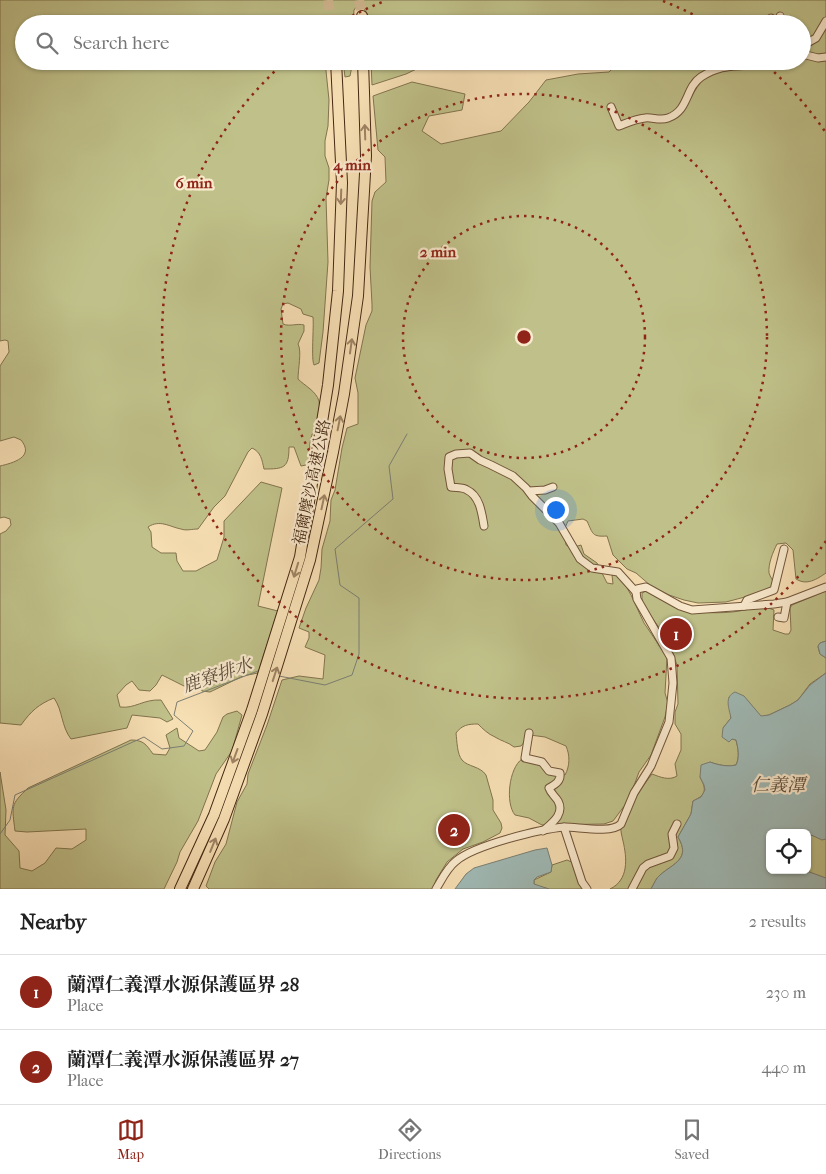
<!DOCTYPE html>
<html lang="en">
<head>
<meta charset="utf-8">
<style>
  :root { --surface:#fff; --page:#f2f2f2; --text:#222; --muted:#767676; --line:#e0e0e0; --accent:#8f2418 }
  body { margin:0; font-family:"IM FELL French Canon","Noto Serif TC",serif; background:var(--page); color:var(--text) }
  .controls { position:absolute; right:15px; bottom:15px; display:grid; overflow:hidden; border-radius:8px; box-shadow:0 1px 4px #0004 }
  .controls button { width:45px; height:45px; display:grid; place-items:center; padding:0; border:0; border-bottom:1px solid var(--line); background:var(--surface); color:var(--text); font:25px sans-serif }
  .you { position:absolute; left:555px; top:509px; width:18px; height:18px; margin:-12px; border:4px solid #fff; border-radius:50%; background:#1a73e8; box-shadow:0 0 0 8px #1a73e833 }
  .badge { display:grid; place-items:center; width:32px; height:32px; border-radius:50%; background:var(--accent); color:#fff; font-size:16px; font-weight:700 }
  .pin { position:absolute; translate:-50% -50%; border:2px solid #fff; box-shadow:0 1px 5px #0006 }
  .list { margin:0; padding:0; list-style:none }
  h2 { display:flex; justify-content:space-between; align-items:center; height:65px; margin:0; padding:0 20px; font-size:21px }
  h2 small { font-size:16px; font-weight:400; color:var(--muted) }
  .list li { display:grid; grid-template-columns:32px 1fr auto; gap:15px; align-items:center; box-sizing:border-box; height:75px; padding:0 20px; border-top:1px solid var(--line) }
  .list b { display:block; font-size:19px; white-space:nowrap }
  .list p { margin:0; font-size:16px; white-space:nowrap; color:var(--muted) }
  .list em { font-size:16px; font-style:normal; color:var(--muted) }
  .icon { flex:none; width:28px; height:28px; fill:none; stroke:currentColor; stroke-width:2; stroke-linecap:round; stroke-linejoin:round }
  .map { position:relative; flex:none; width:826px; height:889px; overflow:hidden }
  .search { position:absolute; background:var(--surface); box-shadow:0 1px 4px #0004; left:15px; right:15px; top:15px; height:55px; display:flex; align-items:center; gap:12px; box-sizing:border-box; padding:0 18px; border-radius:28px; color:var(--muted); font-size:19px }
  .sheet { height:215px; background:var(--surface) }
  nav { display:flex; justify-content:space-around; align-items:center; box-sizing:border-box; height:70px; border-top:1px solid var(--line); background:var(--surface); font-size:14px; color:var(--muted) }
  nav a { display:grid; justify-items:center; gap:2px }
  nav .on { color:var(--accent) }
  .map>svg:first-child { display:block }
</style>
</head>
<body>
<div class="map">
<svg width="826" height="889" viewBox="0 0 826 889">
  <rect width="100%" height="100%" fill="#f7dfb4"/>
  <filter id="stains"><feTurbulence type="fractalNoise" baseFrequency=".004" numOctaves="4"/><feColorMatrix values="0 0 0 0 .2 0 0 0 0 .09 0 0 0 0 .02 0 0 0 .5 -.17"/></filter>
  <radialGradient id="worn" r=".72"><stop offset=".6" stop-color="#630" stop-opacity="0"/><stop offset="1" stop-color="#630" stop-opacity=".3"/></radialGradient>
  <g fill="#c0c18a" stroke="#82744e">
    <path d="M0,0h826v573c-9,6 -19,13 -30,6l-3,-29 -7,-7 -9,1c-4,8 -9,20 -8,29 2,6 6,9 6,16l-49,13 -28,1 -14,-3 -15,-5 -18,-9 -15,-13 -9,-4 -14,-14 -6,-19c-15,1 -14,-2 -20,-15l-4,-2 -15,2 -4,9 2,15 5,3 10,-3 3,9 13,9 10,20 6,1 -1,-9 6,-3 13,23 13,28 23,34 -2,36 3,10 -3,14 -14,38 -12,17 -7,19 -7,14 -12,16 -9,3 -62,1 -13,-7 -14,-3c-10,-12 -6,-47 7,-56l15,2 8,7 20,7c5,-9 5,-20 1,-29l-21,-9 -15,-2 -9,11 -7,1c-6,-5 -13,-6 -19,-10 -7,-3 -12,-8 -17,-13 -10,0 -16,1 -22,9 1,8 1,21 6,27 6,7 18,6 24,15l7,25v10l8,13 1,5 -2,5 -17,9 -20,7 -16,13 -11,18 -3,9h-224l-3,-3 9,-24 11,-18 11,-42 10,-18 1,-10 19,-49 15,-45 17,-4 24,3 2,-24 -20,-8 4,-9v-6l-10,-4 7,-20 13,-28 2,-12 1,-19 8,-28 1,-21 4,-10 7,-42 5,-20 11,-4v-31l-3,-15 11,-53 6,-14v-7l-2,-37 2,-66 3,-9 11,-10 -1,-25 -7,-7 -5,-54 39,-14 53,12 -3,16 -33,6 -7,15 19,13 60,-13 28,-29 17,-22 32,-6 31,-2 11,-11h182v-37h-432l-2,-9 -6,-9h-5l-3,4 -1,14h-329v37h301l4,39 -1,26 -3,15v15l4,12v12l-3,18 2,64 -5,70 -4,31 -5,2c-3,-6 0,-38 -1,-48l-10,-3 -2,-5 -13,-6 -5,1 -2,5 2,15c7,3 14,-1 21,1v6l-6,13c4,7 0,25 0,35 7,7 18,12 21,22 3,15 -7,28 -9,42 -1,8 1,16 -4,22l-5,1 -7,-19h-5c0,21 -5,22 -25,22 -2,-9 -3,-17 -12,-21l-4,4 -23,44 -11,11 -16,22c-6,0 -12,2 -17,0 -11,-2 -21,-10 -33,-2l3,5 1,15 9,6h15l1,8 6,10h13l21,-11 7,-23v-16l37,-39 21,6 -24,118 20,5 -20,62 -15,3 -33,16 -8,-1 -2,-9 -16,4 -22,-11 -6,10 -6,6 -11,-1 -7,-9 -6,4 -9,10 3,12c15,2 23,-8 41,-7l12,19 -6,3 -7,-4 -28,-3 -5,13 -56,11c-10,-13 -8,-28 -17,-41 -15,6 -23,13 -33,27l-21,-2v-189l6,-3 5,-6 -1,-6 -6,-2 -4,1v-52c13,-3 35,-9 21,-26l-7,-3 -14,4v-75l9,-14 -1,-11 -3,-1 -5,1z"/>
    <path d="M343,61h10l-3,15 -5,1z"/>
    <path d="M371,61h62l-27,13 -34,11z"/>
    <path d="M646,591c17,8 35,19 54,21 10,1 22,1 32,0 13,-1 30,-8 42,-2l-1,20 12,4h4l2,-4 -1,-22 2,-3 34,-14v50l-6,2 -2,4 2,7 6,4v15l-16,11 -12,16 -8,5 -21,10 -8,2 -18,-21 -14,1 2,21 -8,10 9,11 4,1c2,8 4,17 0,25 -9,2 -18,0 -26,-3l-10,15c7,13 6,18 -7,24l-2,13 -13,23c13,22 -4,26 -18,38 -4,3 -6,9 -9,14h-41c19,-9 17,-31 13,-48 -1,-5 -3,-11 -2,-16 5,-13 22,-40 31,-51 8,3 17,7 25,2l-2,-12 6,-14v-16l-6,-10v-12l3,-8 -1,-39 -9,-25 -23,-32 -3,-7v-8z"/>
    <path d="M237,711l5,4 -10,36 -16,23 -18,47 -18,31 -3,10 -13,27h-164v-117l6,38 -1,25 14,16 1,17 12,3 13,-8 11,-15 16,1 14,-9v-11l-59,3 -12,-1c-3,-25 -5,-26 13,-43l103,-48c12,0 15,4 22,14l13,1 4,-7 -4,-13 11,-7 2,10 20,13 6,-1 12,-18 6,-15 4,-3z"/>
    <path d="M807,834l19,5v40l-22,-9h3z"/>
    <path d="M567,860l7,3 16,26h-41l-15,-4v-5l17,-8 1,-7z"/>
  </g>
  <g fill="#a0bab6" stroke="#7b7f74">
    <path d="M826,641v17l-6,-4 -2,-8 2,-3z"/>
    <path d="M826,673v166l-4,1 -15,-7h-37v37h34l22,8v11h-175c3,-5 5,-11 9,-14 14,-12 31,-16 18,-38l13,-23 2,-13 8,-4 4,-7 -1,-5 -4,-8 1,-12 9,-3c8,3 17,5 26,3 4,-8 2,-17 0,-25l-4,-1 -3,3 -7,-5 1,-9 8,-10c-2,-10 -7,-21 4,-26l9,4 17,20 8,-1 21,-10 8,-5 12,-15z"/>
    <path d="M547,848l5,17 -1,7 -14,5 -3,3v4l15,5h-94l11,-15 8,-6 61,-18z"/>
  </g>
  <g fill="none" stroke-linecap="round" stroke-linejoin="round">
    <g stroke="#7b7f74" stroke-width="1">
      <path d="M279,676l46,9 27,-10 7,-21v-56l-19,-13 -5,-36 58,-50 -4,-33 18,-32"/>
      <path d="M0,834l10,-14 5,-25 129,-58 18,12 22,-3 9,-15 -19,-16 3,-13 81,-31"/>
    </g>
    <g stroke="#d3ba94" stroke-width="10" stroke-dasharray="10 5" stroke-linecap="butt">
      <path d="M328,0l4,24"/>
      <path d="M359,0l3,16"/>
    </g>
    <defs>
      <g id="minor">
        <path d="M769,24l2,-6"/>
        <path d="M778,24l2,-8"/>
        <path d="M802,46l14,-8 10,-17"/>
        <path d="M802,54l16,4 8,-1"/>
        <path d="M611,107l8,19c8,-3 16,-7 26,-8 7,-1 15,3 23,0 21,-7 17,-30 33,-41 26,-17 41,-7 67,-16"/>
        <path d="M529,491l16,-1 8,-3"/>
        <path d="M484,526c-2,-12 -4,-30 -17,-36 -4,-3 -11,-2 -16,-3l-3,-18 1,-12 7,-3 14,-1 10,7 11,5 22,11 13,12 6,8 27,27 21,36 12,9 26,4 18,20"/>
        <path d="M744,606l3,-6 27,-10 10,-41"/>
        <path d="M778,617l6,1 3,-16"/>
        <path d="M529,733l-4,25 17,4 7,9 11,2c1,8 -4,11 -11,15 2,6 6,8 9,13 7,13 -6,22 -15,30"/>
        <path d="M564,827l18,55 5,7"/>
        <path d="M436,889c6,-10 11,-21 20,-28 19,-16 84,-32 109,-34 14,0 46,7 56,-3l13,-31 17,-27 18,-44 4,-39 -2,-25 -34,-59 -1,-7 1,-3 9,-2 34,19 12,4 82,-6 13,-2 39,-15"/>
        <path d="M632,889l11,-21 5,-4 22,-8 4,-8 -2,-14 5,-10"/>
      </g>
      <g id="highway">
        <path d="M362,16v8"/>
        <path d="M180,889l34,-74 38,-105 48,-153 28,-172 10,-94 4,-108 -6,-122"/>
        <path d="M193,889l31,-70 38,-105 48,-154 23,-108 11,-58 14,-98 8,-140 -3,-95"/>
      </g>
    </defs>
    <use href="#minor" stroke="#71553a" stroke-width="9"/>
    <use href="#highway" stroke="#442712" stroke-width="12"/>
    <use href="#minor" stroke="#faeace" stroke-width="7"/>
    <use href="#highway" stroke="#f7dfb4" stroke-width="10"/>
  </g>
  <defs><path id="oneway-shaft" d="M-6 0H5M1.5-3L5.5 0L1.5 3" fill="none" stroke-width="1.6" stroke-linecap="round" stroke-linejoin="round" transform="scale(1.25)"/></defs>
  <g stroke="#9e8363">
    <use href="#oneway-shaft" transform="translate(365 132) rotate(-92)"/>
    <use href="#oneway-shaft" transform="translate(341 197) rotate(92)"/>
    <use href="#oneway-shaft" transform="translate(351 346) rotate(-82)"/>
    <use href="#oneway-shaft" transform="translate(339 423) rotate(-79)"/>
    <use href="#oneway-shaft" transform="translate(323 502) rotate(-78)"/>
    <use href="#oneway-shaft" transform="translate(296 570) rotate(107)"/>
    <use href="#oneway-shaft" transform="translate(275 674) rotate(-72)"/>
    <use href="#oneway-shaft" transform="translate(235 756) rotate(110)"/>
    <use href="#oneway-shaft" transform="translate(213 845) rotate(-68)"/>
  </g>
  <g fill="none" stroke="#8f2418" stroke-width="2.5" stroke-dasharray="2.5 5">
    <circle cx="524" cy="337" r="121"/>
    <circle cx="524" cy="337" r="243"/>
    <path d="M826 541A364 364 0 1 1 285 62M339 23A364 364 0 0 1 385 1M663 1A364 364 0 0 1 709 23M763 62A364 364 0 0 1 826 133"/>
  </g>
  <g text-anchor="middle" stroke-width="4.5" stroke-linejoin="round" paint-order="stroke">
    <g font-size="16" fill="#442712" stroke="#faeace">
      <text transform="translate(311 482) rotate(-78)" y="6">福爾摩沙高速公路</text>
    </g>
    <g font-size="18" font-style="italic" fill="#5b4c3b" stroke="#faeace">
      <text transform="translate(217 675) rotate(-19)" y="6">鹿寮排水</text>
      <text x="778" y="791">仁義潭</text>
    </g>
  </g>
  <circle cx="524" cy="337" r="8" fill="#8f2418" stroke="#faeace" stroke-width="2.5"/>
  <g font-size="15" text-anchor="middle" font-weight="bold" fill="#8f2418" stroke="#faeace" stroke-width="4.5" stroke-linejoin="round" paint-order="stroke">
    <text x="352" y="170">4 min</text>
    <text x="194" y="188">6 min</text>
    <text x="438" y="257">2 min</text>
  </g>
  <rect width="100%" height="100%" filter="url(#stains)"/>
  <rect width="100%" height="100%" fill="url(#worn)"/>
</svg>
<div class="controls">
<button><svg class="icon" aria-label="locate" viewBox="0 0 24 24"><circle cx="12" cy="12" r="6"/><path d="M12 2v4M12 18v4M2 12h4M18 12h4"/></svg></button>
</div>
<div class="you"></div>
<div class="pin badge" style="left:676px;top:634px">1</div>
<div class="pin badge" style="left:454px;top:830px">2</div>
<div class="search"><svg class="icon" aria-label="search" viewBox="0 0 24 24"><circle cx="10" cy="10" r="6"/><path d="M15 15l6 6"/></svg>Search here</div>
</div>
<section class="sheet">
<h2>Nearby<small>2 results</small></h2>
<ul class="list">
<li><span class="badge">1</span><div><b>蘭潭仁義潭水源保護區界 28</b><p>Place</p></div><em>230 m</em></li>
<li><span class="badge">2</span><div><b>蘭潭仁義潭水源保護區界 27</b><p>Place</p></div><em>440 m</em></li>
</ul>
</section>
<nav>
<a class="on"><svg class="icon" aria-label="map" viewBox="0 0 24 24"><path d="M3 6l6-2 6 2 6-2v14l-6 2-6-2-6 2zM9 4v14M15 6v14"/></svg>Map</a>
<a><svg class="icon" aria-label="directions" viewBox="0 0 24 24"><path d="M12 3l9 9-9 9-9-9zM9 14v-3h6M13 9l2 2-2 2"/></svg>Directions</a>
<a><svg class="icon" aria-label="saved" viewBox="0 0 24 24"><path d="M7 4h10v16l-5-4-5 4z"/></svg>Saved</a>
</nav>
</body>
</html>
